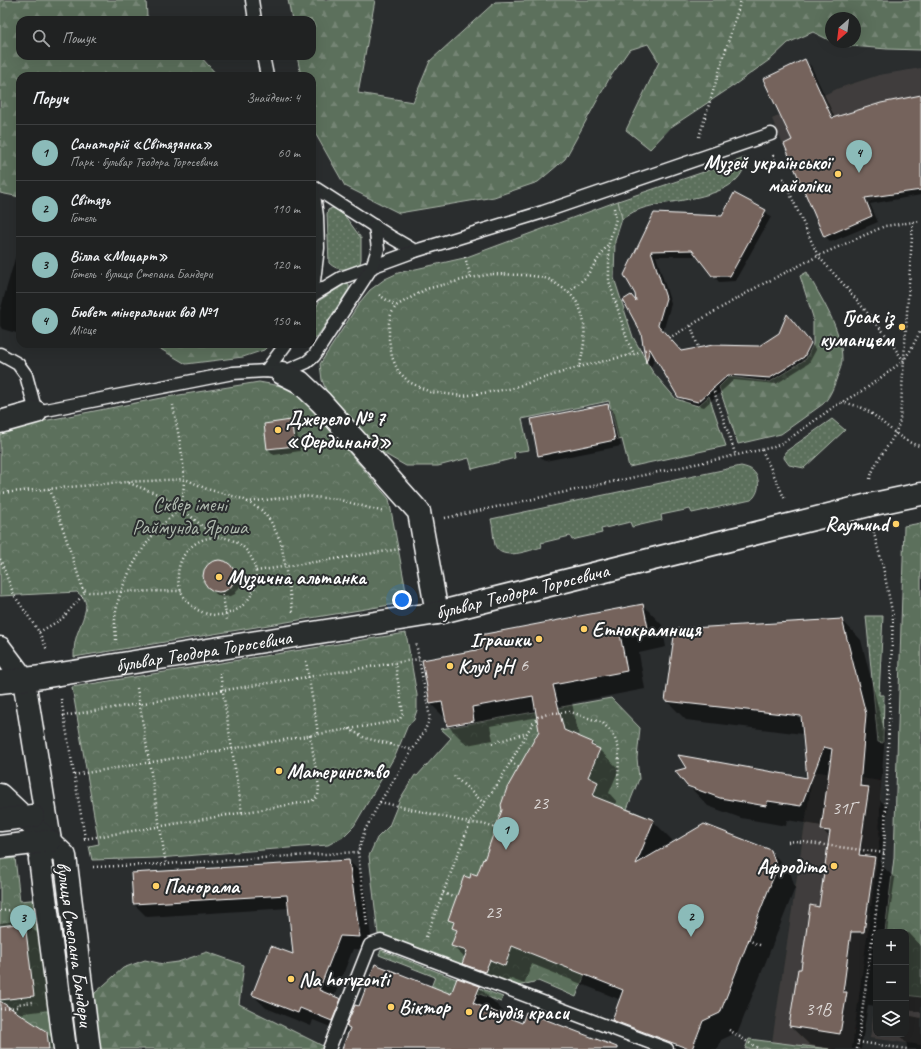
<!DOCTYPE html>
<html lang="uk">
<head>
<meta charset="utf-8">
<style>
  :root { --surface:#202222; --page:#2d2f2f; --text:#f1f3f6; --muted:#a2a4a5; --line:#3d3f40; --accent:#8bbbb9 }
  body { margin:0; font-family:Caveat,sans-serif; background:var(--page); color:var(--text) }
  .controls { position:absolute; right:12px; bottom:12px; display:grid; overflow:hidden; border-radius:8px; box-shadow:0 4px 16px #0002 }
  .controls button { width:36px; height:36px; display:grid; place-items:center; padding:0; border:0; border-bottom:1px solid var(--line); background:var(--surface); color:var(--text); font:20px sans-serif }
  .compass { position:absolute; left:825px; top:12px; width:36px; height:36px; border-radius:50%; background:var(--surface); box-shadow:0 4px 16px #0002; rotate:208deg }
  .you { position:absolute; left:402px; top:600px; width:14px; height:14px; margin:-10px; border:3px solid #fff; border-radius:50%; background:#1a73e8; box-shadow:0 0 0 6px #1a73e833 }
  .badge { display:grid; place-items:center; width:26px; height:26px; border-radius:50%; background:var(--accent); color:#111; font-size:13px; font-weight:700 }
  .pin { position:absolute; translate:-50% -33px; filter:drop-shadow(0 1px 2px #0008) }
  .pin::after { content:''; position:absolute; top:21px; width:14px; height:12px; background:inherit; clip-path:polygon(0 0,100% 0,50% 100%) }
  .list { margin:0; padding:0; list-style:none }
  h2 { display:flex; justify-content:space-between; align-items:center; height:52px; margin:0; padding:0 16px; font-size:17px }
  h2 small { font-size:13px; font-weight:400; color:var(--muted) }
  .list li { display:grid; grid-template-columns:26px 1fr auto; gap:12px; align-items:center; box-sizing:border-box; height:56px; padding:0 16px; border-top:1px solid var(--line) }
  .list b { display:block; font-size:15px; white-space:nowrap }
  .list p { margin:0; font-size:13px; white-space:nowrap; color:var(--muted) }
  .list em { font-size:13px; font-style:normal; color:var(--muted) }
  .icon { flex:none; width:22px; height:22px; fill:none; stroke:currentColor; stroke-width:2; stroke-linecap:round; stroke-linejoin:round }
  .map { position:relative; flex:none; width:921px; height:1049px; overflow:hidden }
  .search { position:absolute; background:var(--surface); box-shadow:0 4px 16px #0002; left:16px; top:16px; width:300px; height:44px; display:flex; align-items:center; gap:10px; box-sizing:border-box; padding:0 14px; border-radius:12px; color:var(--muted); font-size:15px }
  .panel { position:absolute; background:var(--surface); box-shadow:0 4px 16px #0002; left:16px; top:72px; width:300px; height:276px; border-radius:12px }
  .map>svg:first-child { display:block }
</style>
</head>
<body>
<div class="map">
<svg width="921" height="1049" viewBox="0 0 921 1049">
  <defs>
    <pattern id="grass-dots" width="8" height="8" patternUnits="userSpaceOnUse"><rect width="8" height="8" fill="#5c705b"/><path d="M2 2h.1M6 6h.1" fill="none" stroke="#748574" stroke-width="1.8" stroke-linecap="round"/></pattern>
    <pattern id="forest-firs" width="22" height="20" patternUnits="userSpaceOnUse"><rect width="22" height="20" fill="#5c705b"/><path d="M5 1l3.5 6h-7zM16 11l3.5 6h-7z" fill="#748574"/></pattern>
    <pattern id="park-crowns" width="20" height="18" patternUnits="userSpaceOnUse"><rect width="20" height="18" fill="#5c705b"/><path d="M2 6a3 3 0 1 1 6 0M12 15a3 3 0 1 1 6 0" fill="none" stroke="#748574"/></pattern>
  </defs>
  <rect width="100%" height="100%" fill="#2a2d2e"/>
  <filter id="ink" filterUnits="userSpaceOnUse"><feTurbulence type="fractalNoise" baseFrequency=".025" numOctaves="2"/><feDisplacementMap in="SourceGraphic" scale="8" xChannelSelector="R" yChannelSelector="G"/><feConvolveMatrix kernelMatrix="1 2 1 2 8 2 1 2 1" color-interpolation-filters="sRGB"/></filter>
  <g filter="url(#ink)">
    <g fill="#403e3c">
      <path d="M921,68v122l-32,4 -22,9 5,13 -48,21 -52,-118 67,-31 40,-13z"/>
      <path d="M813,771l68,10 -2,67 -27,201h-23l-57,-7z"/>
      <path d="M906,995l15,2v48l-51,-7 6,-40v36h30z"/>
    </g>
    <g fill="url(#grass-dots)" stroke="#aeb8ad">
      <path d="M745,158c1,44 -79,40 -107,52 -6,2 -11,6 -16,9l-4,-18z"/>
      <path d="M332,208h5l5,4 19,26v21l-1,5c-10,6 -22,8 -31,-1l-2,-49 1,-4z"/>
      <path d="M347,283l2,1v5l-32,48 -5,1v-23l8,-15z"/>
      <path d="M832,419l13,11 -41,38 -15,-3 -5,-7 1,-6z"/>
      <path d="M741,466c4,1 9,2 12,5 8,7 7,22 -2,29l-59,13 -2,-4 -29,6 1,5 -30,7 -2,-5 -29,7 1,4 -30,7 -2,-4 -29,7 1,4c-12,3 -41,15 -47,-2 -2,-8 -2,-18 -4,-26z"/>
      <path d="M866,616h17l-4,79h5l-1,48 -5,-1z"/>
      <path d="M67,939l6,49 -7,1 -6,-49z"/>
      <path d="M381,950l122,47 -2,5 -40,-15 -50,52 24,-62 -56,-22z"/>
    </g>
    <g fill="url(#forest-firs)" stroke="#aeb8ad">
      <path d="M0,0h146l1,16 5,4h-132v36h180l18,20h-198v121l-20,-4z"/>
      <path d="M288,0h87l-17,93 55,9 17,-41 65,-59 60,-2h366v50l-34,-1 -48,-4 -6,-3h22v-24h-24v23l-18,-9 -25,11 -16,15 -39,28 -62,41 -21,22 -24,-19 33,-68 -11,-18 -19,6 -20,29 -44,80 -27,23 -44,15 -95,16 -54,-27 -30,-53 -3,-12v-45h-11l-4,-20h15v-36h-20z"/>
      <path d="M807,272c14,27 35,56 35,88 0,6 -4,14 -6,20 -3,9 -7,18 -13,24l-42,30 -43,10 -19,-57 10,-10 41,5 36,-23 7,-15v-27l-13,-41z"/>
      <path d="M152,344h118l-6,6 -21,7 -57,7z"/>
      <path d="M207,952l37,13 -5,39 84,42 -2,3h-227l-5,-38 6,-18 28,-25 22,-8 18,4 15,-2z"/>
    </g>
    <g fill="url(#park-crowns)" stroke="#aeb8ad">
      <path d="M618,201l4,18 -7,22 -1,37 19,59 19,34 24,28 22,7 11,-10 17,50 -97,21 -7,-28 -4,1 -9,-39 -87,18 7,31 -15,2 1,6 -43,11 -3,-11 -31,8h-32l-23,-13 -47,-50 -10,-13 -4,-10 -2,-16 40,-62 10,-12 15,-11 13,-6 66,-15z"/>
      <path d="M259,382l27,5 19,14 84,98 19,103 -334,55c0,-6 0,-12 2,-19 2,-9 13,-29 9,-37 -1,-4 -5,-6 -8,-9l-77,4v-165l23,-6 138,-27z"/>
      <path d="M921,523v474l-15,-2v-63h-21l9,-74 10,-332z"/>
      <path d="M406,633l11,62v15l-2,6 -1,4 -6,5 -12,29 -42,72 -11,11 -15,8 -170,13 -66,2 -3,-14 10,-2 -27,-157z"/>
      <path d="M611,698l29,30 -3,30 2,21 -12,30 27,11 -56,122 -22,55 -38,-16 -20,5 -140,-52 -9,-78 8,-18 12,-12 11,-27 15,-24 2,1 34,-38 -10,-9z"/>
      <path d="M15,858l5,43 21,-2 19,150h-60v-189z"/>
      <path d="M749,1039l80,10h-84z"/>
    </g>
    <g fill="#0007">
      <path d="M805,61l6,5 24,52 86,-22v99l-51,9 8,18 -47,20 -6,-6 -40,-91 8,-5z"/>
      <path d="M765,211l6,6 -36,64 -16,1 -22,-26h-41l15,48 -8,28 18,20 78,-5 21,-14 12,-12 24,29 -7,13 -33,21 -42,-4 -30,27 -19,-5 -6,-6 -24,-40 -4,12 -4,-5 -10,-60 18,-89 67,3z"/>
      <path d="M16,255l4,1v78l-18,-5 -2,-3v-15z"/>
      <path d="M607,405l6,5 8,36 -76,15 -6,-6z"/>
      <path d="M291,421l5,6 4,24 -26,4 -6,-6 -3,-24z"/>
      <path d="M217,561l9,2 13,13 1,10 -5,8 -4,2 -10,1 -5,-3 -6,-6 -5,-9 -1,-4 4,-9z"/>
      <path d="M643,605l19,20 4,22 -27,6 6,36 -73,14 7,34 13,6 27,26 -10,24 8,9 -2,4 38,15 19,19 -1,5 99,6 20,20 5,17 -57,144 -17,8 -3,9h-59l-27,-10 -19,-19 8,-20 -89,-36 -8,20 -15,-6 -5,13 -22,-9 -19,-19 2,-5 -13,-12 5,-14 -4,-4 1,-4 -5,-5 21,-40 8,-3 62,-145 -2,-14 -48,9 3,14 -26,5 -19,-19 -2,-7 -15,-15 52,-54z"/>
      <path d="M842,620l19,20 24,94 -5,66 8,8 -8,56 15,14 -8,53 10,1h-21v74l-8,-1 -7,44h-28l-23,-4 -20,-19 11,-56 19,-62 10,-70 -8,-9v-3l-35,-6 -1,6 -45,-8 -33,-12 -20,-21 120,-6 -5,-45 -117,-14 -20,-20z"/>
      <path d="M349,861l13,13 11,76 -20,-1 -19,48 6,3 13,12 6,-4 92,-13 28,-8 25,25 -2,4 21,8 77,25h-256l7,-20 -3,-2 -3,6 -32,-13 -2,6 -45,-18 -13,-13 41,-40 -5,-47 -142,9 -13,-13 -2,-30z"/>
      <path d="M24,920l14,14 10,76 -31,4 30,19 14,16h-61v-126z"/>
      <path d="M906,933h3l12,13v66l-15,-2z"/>
      <path d="M906,1015l15,3v31h-15l1,-5 -7,-8v-2h6z"/>
    </g>
    <g fill="#75645c" stroke="#fff">
      <path d="M805,59l27,59 49,-15 40,-8v95l-56,8 7,18 -48,21 -40,-93 8,-4 -29,-61z"/>
      <path d="M734,193l32,17 -36,66h-18l-20,-26 -41,1 15,47 -8,27 23,26 32,-6 46,1 20,-13 8,-19 24,29 -7,14 -34,21 -42,-3 -30,27 -20,-5 -28,-48 -4,14 -5,-30 -18,-33 8,-5 5,6 -1,-7 -11,-19 30,-62 68,3z"/>
      <path d="M608,404l7,36 -77,16 -7,-37z"/>
      <path d="M291,420l4,26 -28,3 -3,-25z"/>
      <circle cx="219" cy="576" r="16"/>
      <path d="M643,604l5,24 -28,6 7,37 -74,14 11,45 28,12 -1,3 9,4 -12,28 10,5 -5,14 61,24 -18,44 68,-40 67,26 6,18 -57,145 -17,8 -11,28h-3l-77,-29 11,-30 -111,-44 -7,20 -15,-6 -5,12 -23,-8 5,-13 -16,-5 6,-16 -5,-2 2,-6 -6,-2 16,-44 6,2 1,-5 6,2 6,-16 1,1 18,-50 -1,-5 6,-17 32,-57 -6,-35 -61,11 2,14 -27,5 -5,-24 -12,2 -8,-44 60,-11 -2,-14z"/>
      <path d="M842,619l24,95 -6,72 9,1 -10,68 16,2 -11,75h-13l-8,60h4l-7,42 -51,-8 9,-57h3l9,-64 9,2 11,-76 -9,-1 11,-81 -8,-2 -23,59 -33,-5 -2,5 -46,-8 -33,-12 -12,-15 11,-3 -8,-13 129,23 -6,-62 -136,-15 10,-72z"/>
      <path d="M349,860l11,77 -20,-1 -21,54 22,9 -9,22 -32,-13 -2,5 -46,-18 19,-49 22,8 -6,-59 -154,9 -2,-31z"/>
      <path d="M25,923l9,73 -34,4v-74z"/>
      <path d="M375,964l76,30 6,-16 23,8 -7,17 49,20 4,-11 91,35v2h-275l8,-21 -4,-2 9,-21 4,1z"/>
      <path d="M0,1001l47,31 2,17h-49z"/>
    </g>
    <g fill="none" stroke-linecap="round" stroke-linejoin="round">
      <defs>
        <g id="lane">
          <path d="M252,0l3,20"/>
          <path d="M263,56l4,20"/>
          <path d="M312,186l79,51 24,14"/>
          <path d="M313,295l28,-17 74,-27 128,-39 228,-78"/>
          <path d="M312,297l6,-49 -1,-32 -4,-29"/>
          <path d="M0,354l18,10 8,11 10,37 197,-39 33,-2 16,2 25,-11 7,-6 58,-89 6,-18 -3,-23"/>
          <path d="M266,371l20,-27"/>
          <path d="M329,1049l41,-104 11,-4 286,108"/>
        </g>
        <g id="street">
          <path d="M282,373l18,9 21,20 98,110 18,101"/>
          <path d="M0,422l36,-10"/>
          <path d="M0,648l24,32 26,161"/>
          <path id="s1" d="M0,682l42,-5 395,-64 432,-108 52,-11"/>
          <path d="M0,795l65,61 24,193"/>
          <path d="M0,820l33,-4"/>
          <path d="M50,841l-10,18 25,190"/>
          <path d="M0,847l50,-6"/>
        </g>
      </defs>
      <use href="#lane" stroke="#fff" stroke-width="15"/>
      <use href="#street" stroke="#fff" stroke-width="25"/>
      <g stroke="#fff" stroke-width="2.5" stroke-dasharray="1 3" stroke-linecap="butt">
        <path d="M699,137l42,-137"/>
        <path d="M773,155l3,8"/>
        <path d="M783,178l35,78 27,30 40,48 18,26"/>
        <path d="M614,208l2,11 -7,24v38l19,61 6,12"/>
        <path d="M465,257l6,21"/>
        <path d="M493,274c18,1 38,0 55,5 5,2 9,6 13,8 29,18 26,52 18,80l-70,22 -46,7 -33,-4 -21,-10 -11,-11 -6,-14 -3,-18v-16l2,-9 5,-8 30,-17 44,-11z"/>
        <path d="M569,292l17,-15 23,-34"/>
        <path d="M379,295l17,11"/>
        <path d="M691,326l7,21"/>
        <path d="M669,338l88,-51 61,-31 67,-30 36,-5"/>
        <path d="M579,367l55,-13 16,-6"/>
        <path d="M713,388l23,68"/>
        <path d="M842,402c8,2 18,4 24,8 17,10 35,33 55,36"/>
        <path d="M762,450l17,36 6,14"/>
        <path d="M870,479c6,-23 24,-35 30,-59l13,-199"/>
        <path d="M129,483l31,12 20,12 35,30"/>
        <path d="M50,489l33,101 6,2 93,-1"/>
        <path d="M0,493l127,-11 58,-3 22,10 36,10 18,11 9,10 11,22 12,70"/>
        <path d="M247,502l54,-6 36,3 47,13"/>
        <path d="M445,518l329,-71 12,-6 49,-35 29,-16 39,-29 7,-10 11,-21"/>
        <circle cx="217" cy="576" r="39"/>
        <path d="M0,559l14,36 25,37 8,18"/>
        <path d="M256,571l144,-22"/>
        <path d="M222,591l5,29"/>
        <path d="M39,632l23,-13 20,-23 3,-5"/>
        <path d="M116,640c0,-5 -1,-10 -1,-15 -1,-32 23,-73 43,-96 5,-6 21,-17 23,-24 8,-33 -3,-68 -8,-100"/>
        <path d="M306,661l12,72"/>
        <path d="M220,673l22,140"/>
        <path d="M137,688l29,176"/>
        <path d="M61,699l24,139"/>
        <path d="M63,716l356,-57"/>
        <path d="M349,729l16,9 48,12"/>
        <path d="M492,743l35,-10"/>
        <path d="M511,762l8,5"/>
        <path d="M74,775l323,-54 3,-2 3,-6 -8,-50"/>
        <path d="M454,776l30,27"/>
        <path d="M380,802l90,21 13,1 12,4"/>
        <path d="M84,839l228,-38 6,-5 1,-9 -9,-52"/>
        <path d="M788,842l7,-1 89,12"/>
        <path d="M93,867l73,-3 192,-12"/>
        <path d="M443,893l10,4"/>
        <path d="M0,911l21,-2"/>
        <path d="M367,925l-9,-73 7,-22 15,-28 45,-72 5,-12 -14,-75"/>
        <path d="M426,937l44,-114 29,-41 32,-56 7,-9 13,-4 20,-1 32,11 10,11 6,15 -1,38"/>
        <path d="M748,940l14,6"/>
        <path d="M0,1009l18,-2 -1,-3 16,-2"/>
        <path d="M729,1030l30,19"/>
        <path d="M858,1042l49,7"/>
        <path d="M857,1049l27,-196 9,-237 -10,-49 -10,-37"/>
      </g>
      <use href="#lane" stroke="#2a2d2e" stroke-width="12"/>
      <use href="#street" stroke="#2a2d2e" stroke-width="22"/>
    </g>
  </g>
  <g fill="#ffd166" stroke="#2a2d2e" stroke-width="1.5">
    <circle cx="838" cy="174" r="4"/>
    <circle cx="902" cy="327" r="4"/>
    <circle cx="278" cy="430" r="4"/>
    <circle cx="896" cy="524" r="4"/>
    <circle cx="219" cy="577" r="4"/>
    <circle cx="584" cy="629" r="4"/>
    <circle cx="539" cy="639" r="4"/>
    <circle cx="450" cy="666" r="4"/>
    <circle cx="279" cy="771" r="4"/>
    <circle cx="834" cy="866" r="4"/>
    <circle cx="156" cy="886" r="4"/>
    <circle cx="291" cy="979" r="4"/>
    <circle cx="391" cy="1007" r="4"/>
    <circle cx="469" cy="1012" r="4"/>
  </g>
  <g text-anchor="middle" stroke-width="4" stroke-linejoin="round" paint-order="stroke">
    <g font-size="18" fill="#dcd8d6">
      <text x="524" y="671">6</text>
      <text x="540" y="809">23</text>
      <text x="844" y="814">31Г</text>
      <text x="493" y="918">23</text>
      <text x="818" y="1015">31В</text>
    </g>
    <g font-size="20" font-weight="bold" fill="#fff" stroke="#2a2d2e" text-anchor="start">
      <text x="830" y="169" text-anchor="end">Музей української<tspan x="830" dy="23">майоліки</tspan></text>
      <text x="894" y="323" text-anchor="end">Гусак із<tspan x="894" dy="23">куманцем</tspan></text>
      <text x="286" y="425">Джерело № 7<tspan x="286" dy="23">«Фердинанд»</tspan></text>
      <text x="888" y="531" text-anchor="end">Raymund</text>
      <text x="227" y="584">Музична альтанка</text>
      <text x="592" y="636">Етнокрамниця</text>
      <text x="531" y="646" text-anchor="end">Іграшки</text>
      <text x="458" y="673">Клуб pH</text>
      <text x="287" y="778">Материнство</text>
      <text x="826" y="873" text-anchor="end">Афродіта</text>
      <text x="164" y="893">Панорама</text>
      <text x="299" y="986">Na horyzonti</text>
      <text x="399" y="1014">Віктор</text>
      <text x="477" y="1019">Студія краси</text>
    </g>
    <g font-size="20" fill="#aeb8ad" stroke="#2a2d2e">
      <text x="190" y="511">Сквер імені<tspan x="190" dy="23">Раймунда Яроша</tspan></text>
    </g>
    <g font-size="20" fill="#fff" stroke="#2a2d2e">
      <text transform="translate(522 591) rotate(-14)" y="7">бульвар Теодора Торосевича</text>
      <text dy="7" stroke="none"><textPath href="#s1" startOffset="206">бульвар Теодора Торосевича</textPath></text>
      <text transform="translate(75 944) rotate(82)" y="7">вулиця Степана Бандери</text>
    </g>
  </g>
</svg>
<div class="controls">
<button>+</button>
<button>−</button>
<button><svg class="icon" aria-label="layers" viewBox="0 0 24 24"><path d="M12 4l9 5-9 5-9-5zM3 14l9 5 9-5"/></svg></button>
</div>
<svg class="compass" viewBox="-18 -18 36 36"><path d="M0-13l5 13h-10z" fill="#e53935"/><path d="M0 13l5-13h-10z" fill="#a2a4a5"/></svg>
<div class="you"></div>
<div class="pin badge" style="left:506px;top:850px">1</div>
<div class="pin badge" style="left:691px;top:937px">2</div>
<div class="pin badge" style="left:23px;top:938px">3</div>
<div class="pin badge" style="left:859px;top:173px">4</div>
<div class="search"><svg class="icon" aria-label="search" viewBox="0 0 24 24"><circle cx="10" cy="10" r="6"/><path d="M15 15l6 6"/></svg>Пошук</div>
<section class="panel">
<h2>Поруч<small>Знайдено: 4</small></h2>
<ul class="list">
<li><span class="badge">1</span><div><b>Санаторій «Світязянка»</b><p>Парк · бульвар Теодора Торосевича</p></div><em>60 m</em></li>
<li><span class="badge">2</span><div><b>Світязь</b><p>Готель</p></div><em>110 m</em></li>
<li><span class="badge">3</span><div><b>Вілла «Моцарт»</b><p>Готель · вулиця Степана Бандери</p></div><em>120 m</em></li>
<li><span class="badge">4</span><div><b>Бювет мінеральних вод №1</b><p>Місце</p></div><em>150 m</em></li>
</ul>
</section>
</div>
</body>
</html>
